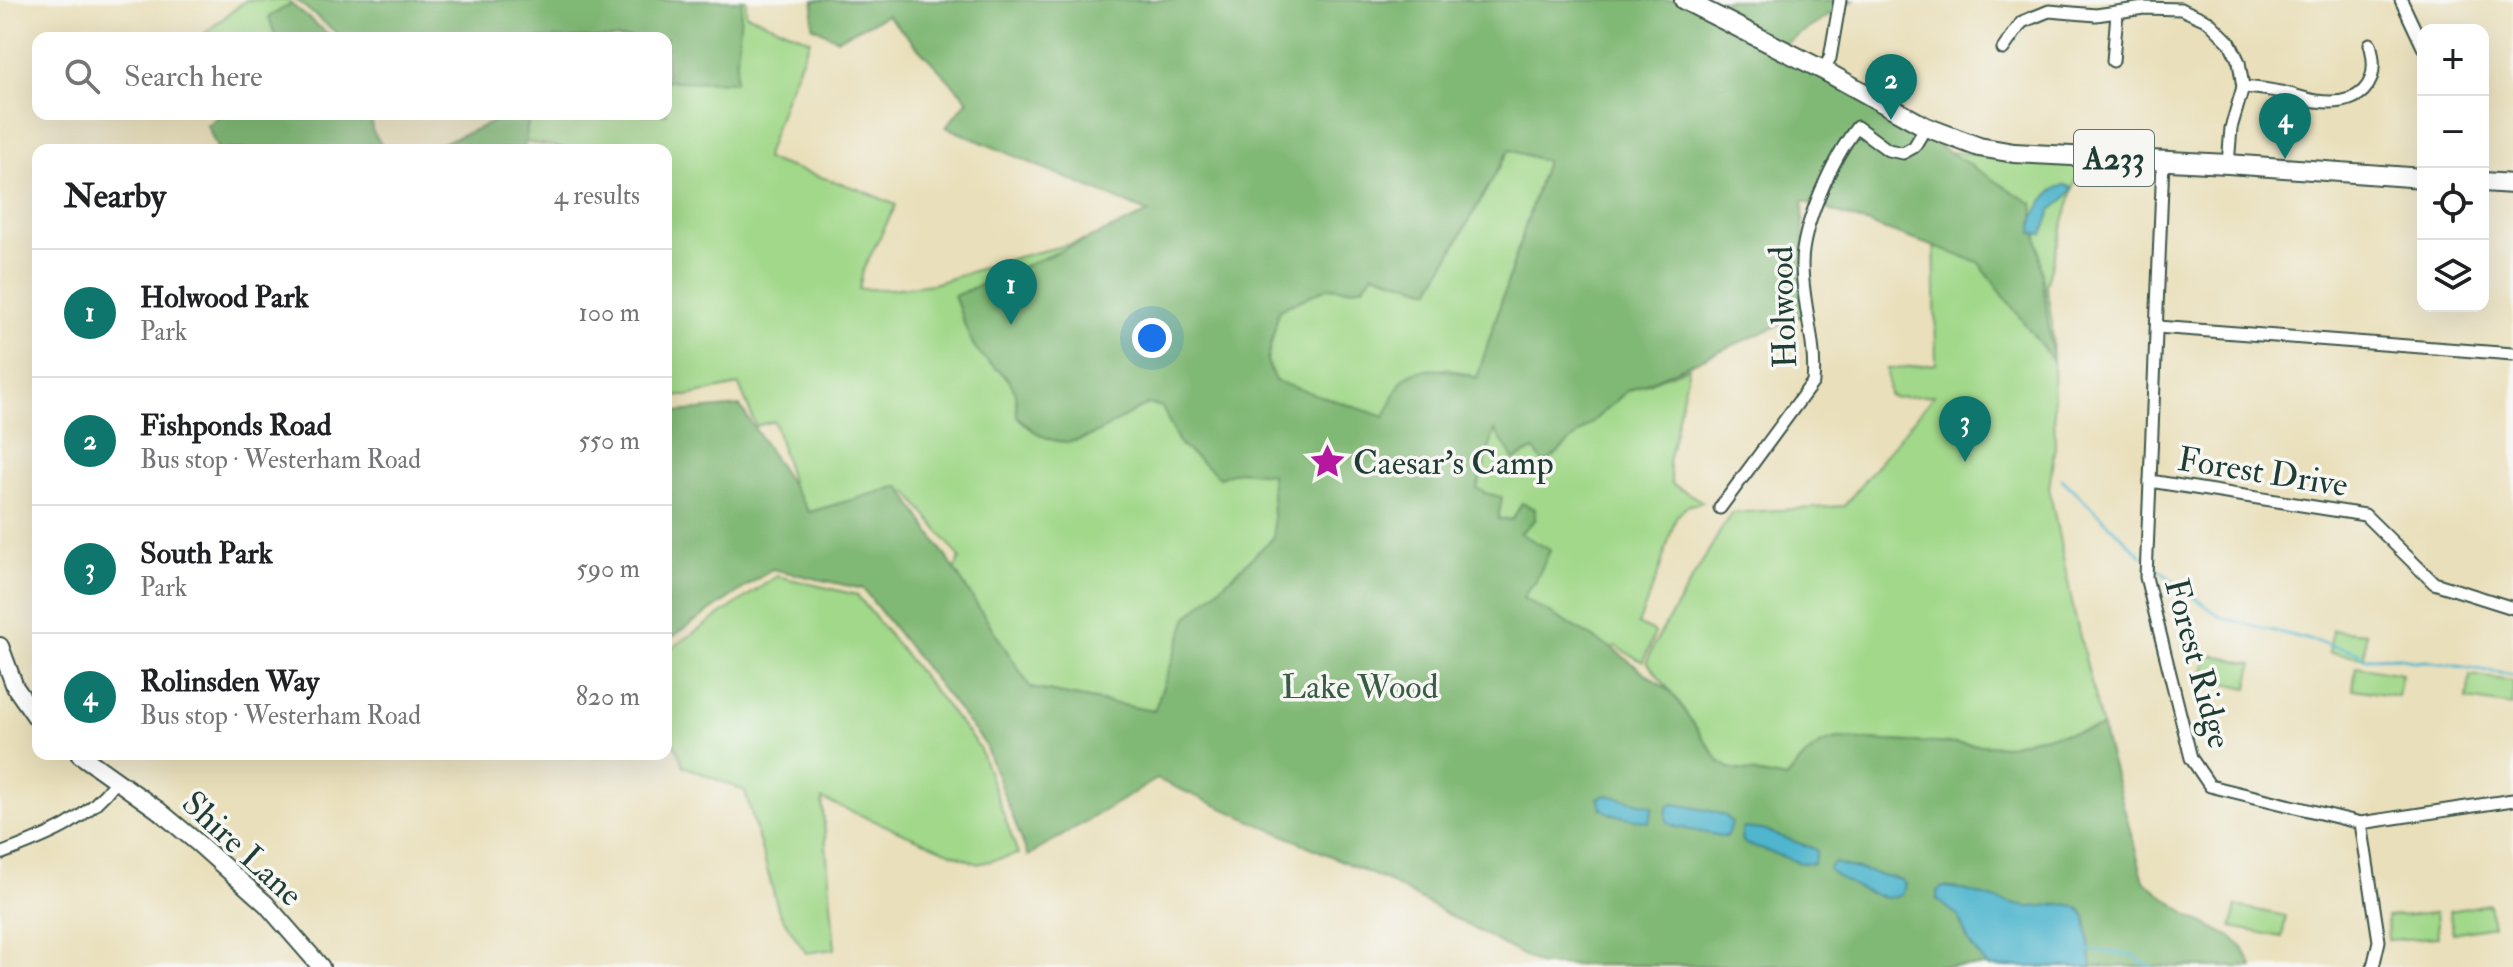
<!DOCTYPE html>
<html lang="en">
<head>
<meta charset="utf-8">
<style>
  :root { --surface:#fff; --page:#f6f6f6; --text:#202124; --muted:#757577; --line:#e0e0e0; --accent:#0f766e }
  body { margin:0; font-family:"IM FELL Double Pica",serif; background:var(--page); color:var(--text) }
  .controls { position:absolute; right:24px; top:24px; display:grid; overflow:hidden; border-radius:16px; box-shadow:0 8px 32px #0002 }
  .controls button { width:72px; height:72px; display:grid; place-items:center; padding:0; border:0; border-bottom:2px solid var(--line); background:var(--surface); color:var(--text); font:40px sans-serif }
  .you { position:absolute; left:1152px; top:338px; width:28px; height:28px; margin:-20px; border:6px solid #fff; border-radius:50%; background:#1a73e8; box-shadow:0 0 0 12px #1a73e833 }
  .badge { display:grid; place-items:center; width:52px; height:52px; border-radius:50%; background:var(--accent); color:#fff; font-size:26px; font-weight:700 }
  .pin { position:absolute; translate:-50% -66px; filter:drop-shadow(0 2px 4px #0008) }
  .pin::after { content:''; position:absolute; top:42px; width:28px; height:24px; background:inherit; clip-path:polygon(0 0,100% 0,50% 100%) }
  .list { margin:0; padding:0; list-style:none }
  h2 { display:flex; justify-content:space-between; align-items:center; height:104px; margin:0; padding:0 32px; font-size:34px }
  h2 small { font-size:26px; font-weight:400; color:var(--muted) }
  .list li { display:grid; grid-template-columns:52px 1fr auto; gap:24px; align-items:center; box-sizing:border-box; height:128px; padding:0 32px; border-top:2px solid var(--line) }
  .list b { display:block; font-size:30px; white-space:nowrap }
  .list p { margin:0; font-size:26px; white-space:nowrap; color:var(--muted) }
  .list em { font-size:26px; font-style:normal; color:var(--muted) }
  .icon { flex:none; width:44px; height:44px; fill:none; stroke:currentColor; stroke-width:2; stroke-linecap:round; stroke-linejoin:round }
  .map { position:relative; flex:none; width:2513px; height:967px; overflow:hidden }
  .search { position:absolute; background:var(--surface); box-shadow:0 8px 32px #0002; left:32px; top:32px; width:640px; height:88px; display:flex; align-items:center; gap:20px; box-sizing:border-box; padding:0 28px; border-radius:16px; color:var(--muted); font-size:30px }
  .panel { position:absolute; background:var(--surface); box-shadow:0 8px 32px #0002; left:32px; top:144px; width:640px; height:616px; border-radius:16px }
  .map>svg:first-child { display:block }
</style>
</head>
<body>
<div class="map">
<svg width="2513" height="967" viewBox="0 0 2513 967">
  <rect width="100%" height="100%" fill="#f6f6f2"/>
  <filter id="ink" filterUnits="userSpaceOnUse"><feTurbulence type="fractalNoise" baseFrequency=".0125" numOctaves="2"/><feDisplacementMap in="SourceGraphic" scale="16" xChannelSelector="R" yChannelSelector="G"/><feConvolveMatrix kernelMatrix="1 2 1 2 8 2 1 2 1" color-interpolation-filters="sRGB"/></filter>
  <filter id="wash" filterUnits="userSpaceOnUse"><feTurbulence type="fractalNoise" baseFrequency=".006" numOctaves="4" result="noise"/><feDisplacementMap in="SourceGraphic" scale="32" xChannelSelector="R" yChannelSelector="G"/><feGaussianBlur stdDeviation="1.8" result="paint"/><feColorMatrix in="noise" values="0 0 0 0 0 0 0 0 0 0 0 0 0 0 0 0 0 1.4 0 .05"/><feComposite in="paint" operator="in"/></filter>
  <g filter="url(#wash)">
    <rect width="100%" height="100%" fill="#e9dfba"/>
    <g fill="#a1d889" stroke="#608a5e" stroke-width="2">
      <path d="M246,0h41l4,4 -22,13 7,21h-77z"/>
      <path d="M377,0h369v14l64,26 -24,56 -21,63 96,31 35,15 -33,65 -4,19h31l43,-5 81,-26 178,-44 137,73 19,2 24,-16 58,17 79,-141 37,12 -69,217 -29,-10 -45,12 -17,37 -114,150 -118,144 -124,-23 -88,-94 18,-36 -52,-66 -49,18 -48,42 -37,-131 -18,5 -17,-41 -52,11h-21v-246h-42l-1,-4c-32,10 -66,0 -98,-4l3,-21 -6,-7h144v-76z"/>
      <path d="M1933,150l147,16 -34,119 6,38 3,124 -6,41 25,124 28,116 -68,10 -28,8 -167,-7c-26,3 -37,21 -53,40l-57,-11 -10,-7 -47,-68 -25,-31 6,-16 78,-133 113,-7 90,-111 -39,3 -6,-3 -2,-26 49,-5z"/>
      <path d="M1689,367l-21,95 4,22 31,18 -16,4 -11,11 -19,60 -19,47 17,9 -12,29 -28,-16 -2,3 -90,-51 27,-47 -31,-18 16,-13 -37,-1 -13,-26 -8,-5 18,-58 39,20 11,13 82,-72z"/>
      <path d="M777,576l80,19 122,152 39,107 -40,10 -156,-65 13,150 -29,4 -27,-41 -34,-121 -61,-25 -18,-41v-73z"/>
      <path d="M2332,630l34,3 -2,24 -35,-4z"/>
      <path d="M2207,654l46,10 -5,24 -45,-10z"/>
      <path d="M2356,666l46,8 -4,22 -45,-7z"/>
      <path d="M2470,675l43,6v25l-46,-7z"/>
      <path d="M2489,904l4,22 -40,7 -4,-22z"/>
      <path d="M2236,906l50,10 -4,21 -50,-10z"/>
      <path d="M2436,913l2,24 -50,3 -1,-23z"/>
    </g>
    <g fill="#80b875" stroke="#507a54" stroke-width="2" fill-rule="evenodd">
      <path d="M296,0h446l-7,82 -69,-1v-43h-323z"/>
      <path d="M814,0h1040l-75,47 254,157 20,157 -75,-99 -175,-61 2,113 -178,77 -82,73 -11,-14 -20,10 -19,-30 -18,58 8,5 17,4 -4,22 14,1 10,-17 13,6v11l-15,13 30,17 -15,33 -6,5 -6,10 90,51 59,44 47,68 10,7 57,11c16,-19 27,-37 53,-40l167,7 28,-8 68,-10 42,153 44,34 45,23 10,10 10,19 -713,-2 -153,-84 -230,-102 -129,77 -44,-113 -121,-154 -91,-20 -106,72v-228l74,-7 69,106 91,-26 131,202 123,23 34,-94 86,-80 -3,-63 -33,-3 -18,6 -40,-32 -18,-38 -13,-3c-49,22 -81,66 -132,12 -1,-50 -17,-35 -41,-67 -10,-14 -15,-37 -22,-53l195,-83 -203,-86 22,-27 -81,-85 -50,24 -25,-13zM1509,150l37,11 -69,217c-20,-7 -59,-16 -75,3 -7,9 -12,25 -17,36l-110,-36 -8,-20 12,-51 50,-23 19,2 16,-3 9,-13 57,17z"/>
      <path d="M291,4l42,34h-57l-7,-21z"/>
      <path d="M222,114h150v16l11,17 25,3h-190l-11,-25z"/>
      <path d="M513,114h9l6,7 -4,29h-99z"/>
    </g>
    <g fill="#50b6ce" stroke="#387a81" stroke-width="2">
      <path d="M2066,185l7,3 -8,11 -14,11 -8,24 -11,-1c0,-19 15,-45 34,-48z"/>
      <path d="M1607,795l46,11 -4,16 -38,-8 -10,-6 -3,-10z"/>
      <path d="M1676,804l39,8 11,4 6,7 -6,14 -50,-10 -8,-4 -2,-8 3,-10z"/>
      <path d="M1743,828l20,2 49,18 5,3 -4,13 -12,-1 -55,-19 -5,-4z"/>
      <path d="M1834,863l67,17 4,4 -2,10c-18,12 -59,-12 -74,-24l1,-4z"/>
      <path d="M1942,887c29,1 57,17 87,20 20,1 45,-12 57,10l6,50h-104l-18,-22 -12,-29 -21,-16v-9z"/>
    </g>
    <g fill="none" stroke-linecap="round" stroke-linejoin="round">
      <g stroke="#50b6ce" stroke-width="3">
        <path d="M2062,479l80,77"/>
        <path d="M2151,564l71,54 136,34 5,6 37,-1 14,5 12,-1 87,14"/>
        <path d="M2090,950l43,5 9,8 11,4"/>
      </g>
    </g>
  </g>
  <g filter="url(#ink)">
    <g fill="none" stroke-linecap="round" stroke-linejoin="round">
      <defs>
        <g id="street">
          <path d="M2401,0l22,47"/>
          <path d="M2003,49l19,-27 27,-11 47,4 48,-7 37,1 27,12 22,22 9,19 4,25 -12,41 -3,36"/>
          <path d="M2113,61l4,-48"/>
          <path d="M1823,70l7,-12 10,-58"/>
          <path d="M2243,87c12,1 25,2 37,5 12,2 24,7 36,9 43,6 66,-15 54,-57"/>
          <path d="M2163,161l-13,320 215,34 69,68 79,25"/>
          <path d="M2157,327l356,27"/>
          <path d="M2150,481l-4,96 45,181 19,28 151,37 152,-23"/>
          <path d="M1720,508l93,-126c4,-39 -11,-78 -11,-118 0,-39 31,-106 55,-137l31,23 15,3 11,-6 12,-20"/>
          <path d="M2361,823l18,118 -6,26"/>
          <path d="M0,854c49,-19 83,-30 116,-73"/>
        </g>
        <g id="secondary">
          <path d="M0,646l15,41 23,33"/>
          <path d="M79,754l79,56 41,34 67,60 55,63"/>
        </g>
        <g id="primary">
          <path d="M1684,0l139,70 103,57 53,20 35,6 214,11 195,14"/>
          <path d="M2483,182l30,2"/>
        </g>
      </defs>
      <use href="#street" stroke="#3d5548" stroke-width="15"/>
      <use href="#secondary" stroke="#3d5548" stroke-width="20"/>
      <use href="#primary" stroke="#3d5548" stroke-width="22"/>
      <use href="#street" stroke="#fff" stroke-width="11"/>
      <use href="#secondary" stroke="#fff" stroke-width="16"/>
      <use href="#primary" stroke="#fff" stroke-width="18"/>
    </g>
  </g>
  <defs>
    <symbol id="sight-bare" viewBox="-9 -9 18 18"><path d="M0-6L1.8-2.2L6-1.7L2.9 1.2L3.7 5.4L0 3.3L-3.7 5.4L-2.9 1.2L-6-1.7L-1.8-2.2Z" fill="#b5179e" stroke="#f6f6f2" stroke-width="2.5" paint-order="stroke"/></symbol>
  </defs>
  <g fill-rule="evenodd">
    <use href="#sight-bare" x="1302" y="436" width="51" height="51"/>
  </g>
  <g text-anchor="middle" stroke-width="7" stroke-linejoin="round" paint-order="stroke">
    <rect fill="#f6f6f2" stroke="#60746d" stroke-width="2" x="2074" y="130" width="80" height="56" rx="6"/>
    <g font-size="32" font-weight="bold" fill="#1f3d34">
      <text x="2114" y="169">A233</text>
    </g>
    <g font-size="34" fill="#1f3d34" stroke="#f6f6f2">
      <text transform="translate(1782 307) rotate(-92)" y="12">Holwood</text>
      <text transform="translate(2263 471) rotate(9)" y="12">Forest Drive</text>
      <text transform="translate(2199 663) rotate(75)" y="12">Forest Ridge</text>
      <text transform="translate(243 848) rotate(43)" y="12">Shire Lane</text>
    </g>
    <g font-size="34" fill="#1f3d34" stroke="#f6f6f2" text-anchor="start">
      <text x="1353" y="474">Caesar's Camp</text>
    </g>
    <g font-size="34" fill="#395c45" stroke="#f6f6f2">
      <text x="1360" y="698">Lake Wood</text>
    </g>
  </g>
</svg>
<div class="controls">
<button>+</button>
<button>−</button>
<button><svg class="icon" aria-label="locate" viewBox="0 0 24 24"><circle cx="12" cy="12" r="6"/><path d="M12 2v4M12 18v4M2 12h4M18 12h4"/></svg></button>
<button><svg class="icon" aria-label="layers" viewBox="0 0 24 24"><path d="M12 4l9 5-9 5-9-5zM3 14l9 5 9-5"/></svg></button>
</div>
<div class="you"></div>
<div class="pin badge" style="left:1011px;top:325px">1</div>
<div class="pin badge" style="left:1891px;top:120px">2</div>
<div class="pin badge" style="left:1965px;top:462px">3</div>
<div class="pin badge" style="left:2285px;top:159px">4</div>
<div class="search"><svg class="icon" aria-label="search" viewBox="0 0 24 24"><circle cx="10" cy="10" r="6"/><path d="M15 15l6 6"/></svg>Search here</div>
<section class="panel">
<h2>Nearby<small>4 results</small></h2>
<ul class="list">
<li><span class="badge">1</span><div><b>Holwood Park</b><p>Park</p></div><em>100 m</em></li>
<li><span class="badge">2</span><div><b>Fishponds Road</b><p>Bus stop · Westerham Road</p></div><em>550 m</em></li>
<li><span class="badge">3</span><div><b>South Park</b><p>Park</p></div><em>590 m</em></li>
<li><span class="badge">4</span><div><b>Rolinsden Way</b><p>Bus stop · Westerham Road</p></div><em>820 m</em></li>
</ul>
</section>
</div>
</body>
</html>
